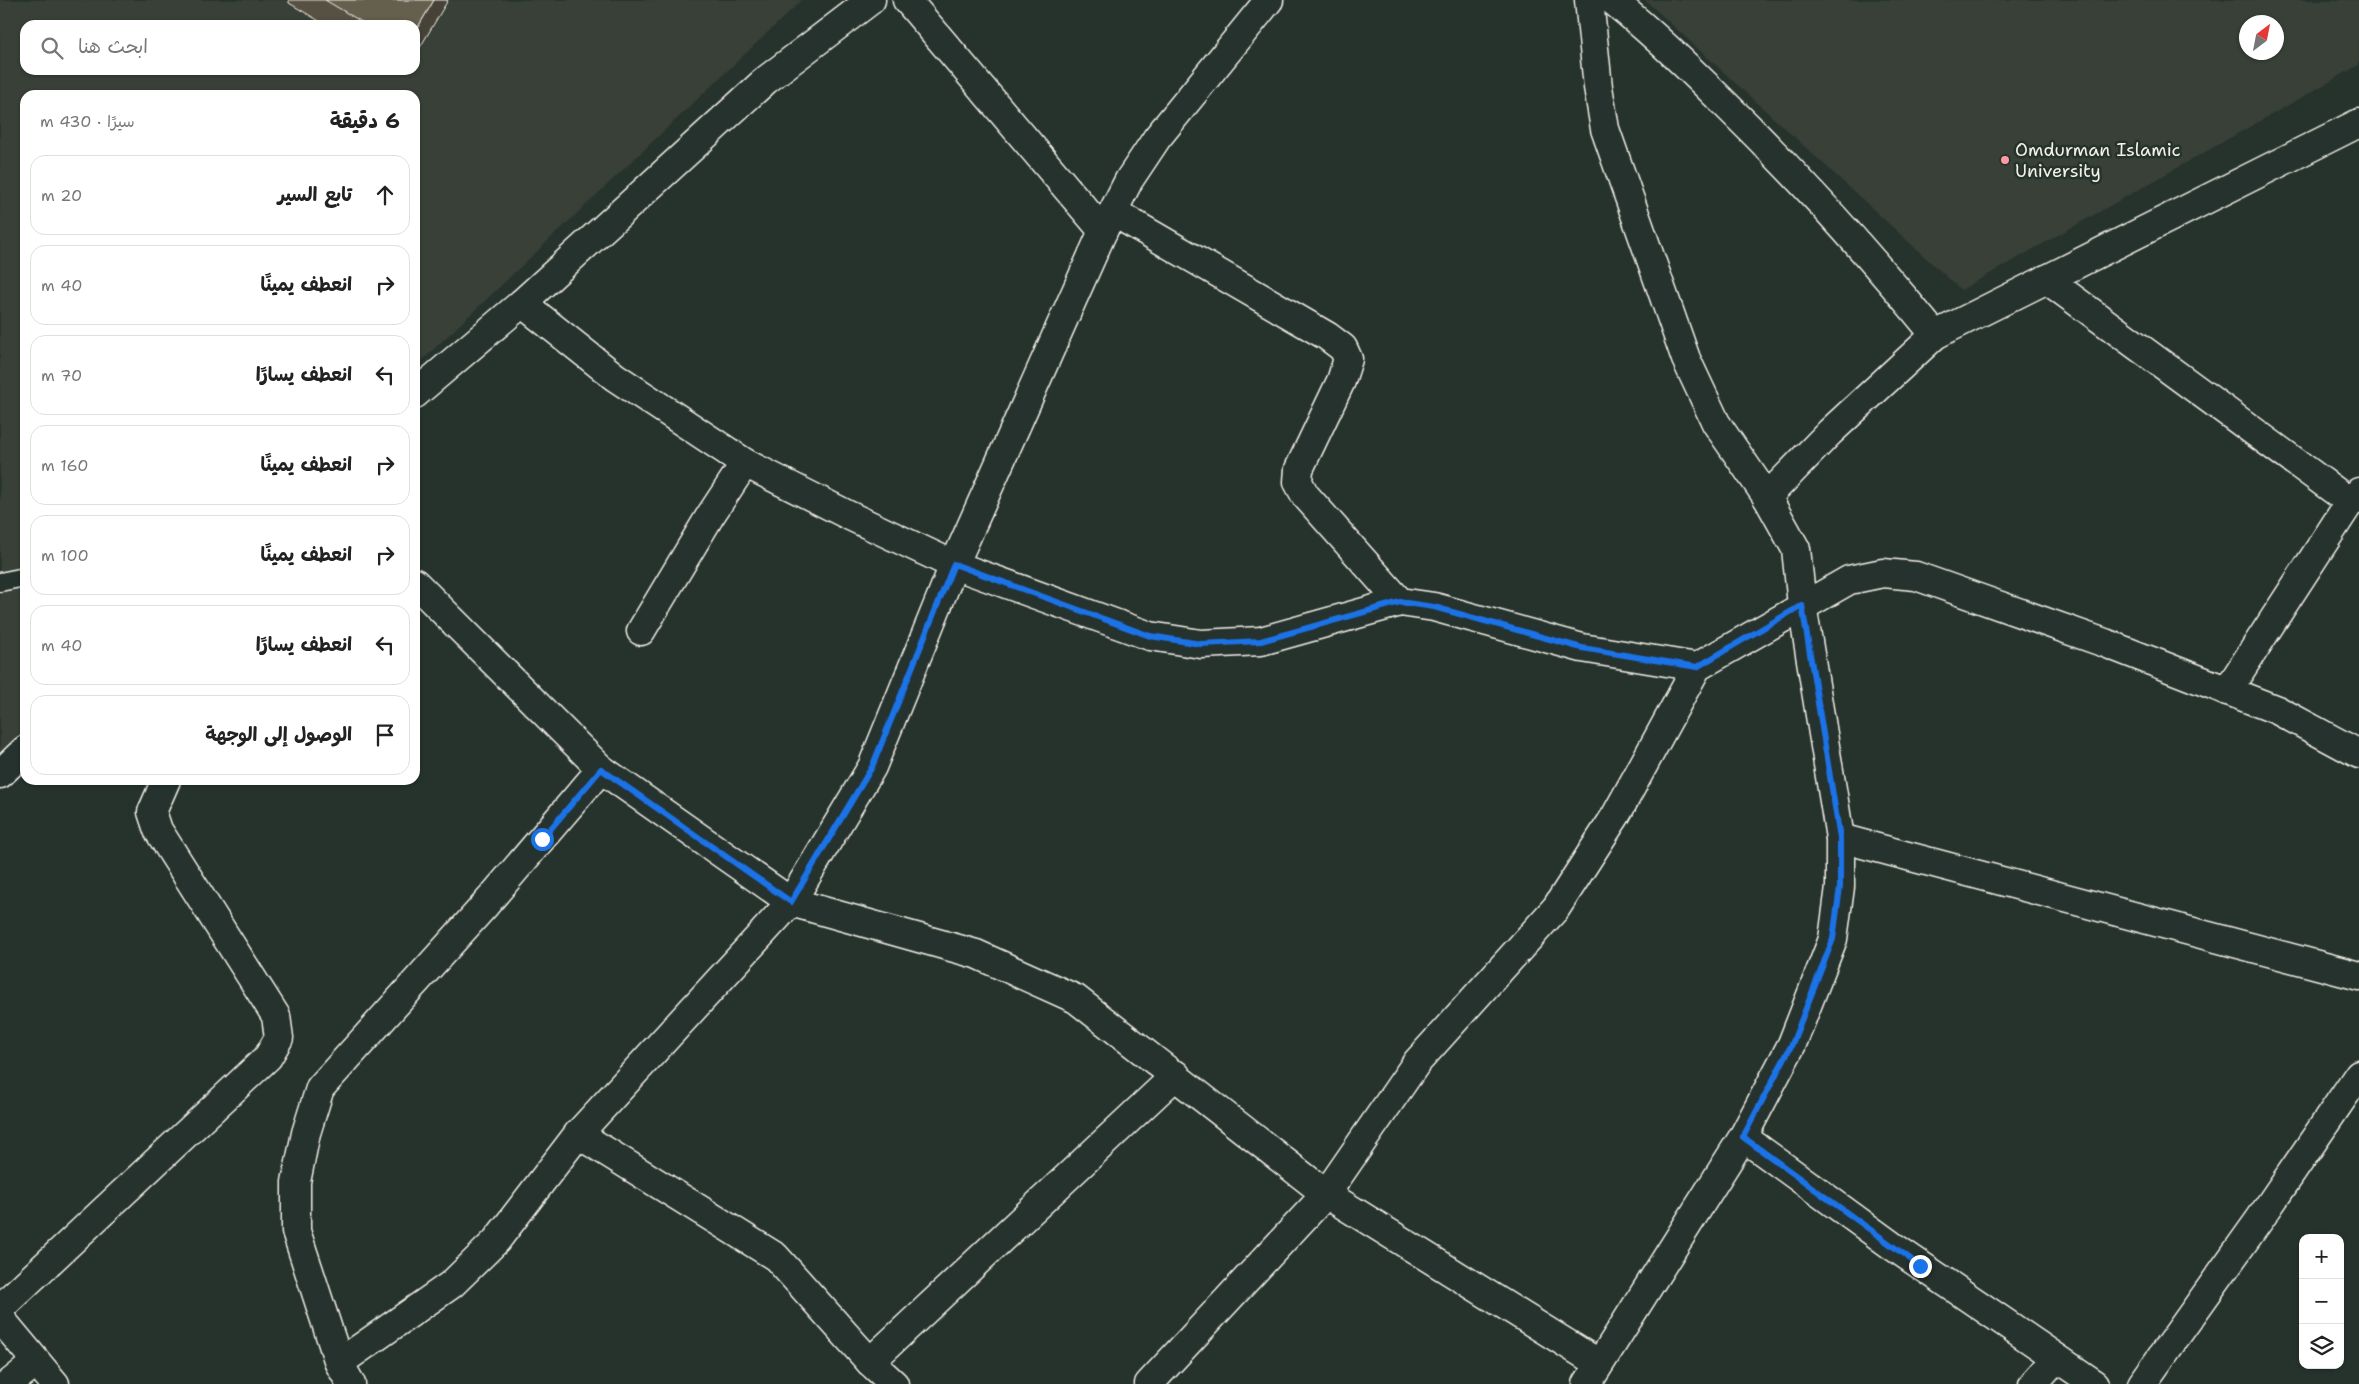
<!DOCTYPE html>
<html lang="ar">
<head>
<meta charset="utf-8">
<style>
  :root { --surface:#fff; --page:#f2f2f2; --text:#222; --muted:#767676; --line:#e0e0e0 }
  body { margin:0; font-family:"Shantell Sans","Playpen Sans Arabic",sans-serif; background:var(--page); color:var(--text); direction:rtl }
  .controls { position:absolute; right:15px; bottom:15px; display:grid; overflow:hidden; border-radius:10px; box-shadow:0 1px 4px #0004 }
  .controls button { width:45px; height:45px; display:grid; place-items:center; padding:0; border:0; border-bottom:1px solid var(--line); background:var(--surface); color:var(--text); font:25px sans-serif }
  .compass { position:absolute; left:2239px; top:15px; width:45px; height:45px; border-radius:50%; background:var(--surface); box-shadow:0 1px 4px #0004; rotate:32deg }
  .stop { position:absolute; width:15px; height:15px; margin:-11px; border:4px solid #1a73e8; border-radius:50%; background:#fff }
  .stop.end { background:#1a73e8; border-color:#fff; box-shadow:0 1px 5px #0008 }
  .list { margin:0; padding:0; list-style:none }
  h2 { display:flex; justify-content:space-between; align-items:center; height:65px; margin:0; padding:0 20px; font-size:21px }
  h2 small { font-size:16px; font-weight:400; color:var(--muted) }
  .list li { display:grid; grid-template-columns:32px 1fr auto; gap:15px; align-items:center; box-sizing:border-box; height:80px; margin:0 10px 10px; padding:0 10px; border:1px solid var(--line); border-radius:15px }
  .list b { display:block; font-size:19px; white-space:nowrap }
  .list em { font-size:16px; font-style:normal; color:var(--muted) }
  .icon { flex:none; width:28px; height:28px; fill:none; stroke:currentColor; stroke-width:2; stroke-linecap:round; stroke-linejoin:round }
  .map { position:relative; flex:none; width:2359px; height:1384px; overflow:hidden; direction:ltr }
  .search { position:absolute; background:var(--surface); box-shadow:0 1px 4px #0004; left:20px; top:20px; width:400px; height:55px; display:flex; align-items:center; gap:12px; box-sizing:border-box; padding:0 18px; border-radius:15px; color:var(--muted); font-size:19px }
  .panel { position:absolute; background:var(--surface); box-shadow:0 1px 4px #0004; left:20px; top:90px; width:400px; height:695px; border-radius:15px; direction:rtl }
  .map>svg:first-child { display:block }
</style>
</head>
<body>
<div class="map">
<svg width="2359" height="1384" viewBox="0 0 2359 1384">
  <rect width="100%" height="100%" fill="#26332d"/>
  <filter id="ink" filterUnits="userSpaceOnUse"><feTurbulence type="fractalNoise" baseFrequency=".02" numOctaves="2"/><feDisplacementMap in="SourceGraphic" scale="10" xChannelSelector="R" yChannelSelector="G"/><feConvolveMatrix kernelMatrix="1 2 1 2 8 2 1 2 1" color-interpolation-filters="sRGB"/></filter>
  <g filter="url(#ink)">
    <g fill="#394037" fill-rule="evenodd">
      <path d="M0,0h802l-387,367v-272h-390v642l-25,24zM25,25h390v45h-390z"/>
      <path d="M1645,0h714v65l-398,225zM2246,22h30v30h-30z"/>
    </g>
    <g fill="none" stroke-linecap="round" stroke-linejoin="round">
      <defs>
        <path id="lane" d="M0,582l25,-5"/>
        <g id="street">
          <path d="M907,0l196,231"/>
          <path d="M1612,0c39,31 74,65 109,100 76,74 147,153 214,235"/>
          <path d="M1113,212l214,124 16,12 5,11 -7,22 -42,88 -1,13 7,13 95,107"/>
          <path d="M2046,279l304,223 9,-10"/>
          <path d="M522,303l93,74 130,86 105,53 104,49 196,71 51,8 60,-3 139,-39 34,5 148,41 115,19"/>
          <path d="M415,394l107,-91 244,-223 105,-80"/>
          <path d="M1767,497l63,-65 105,-97 424,-212"/>
          <path d="M415,583l186,186 190,133 185,52 100,45 250,195 272,169"/>
          <path d="M641,631l69,-115 35,-53"/>
          <path d="M2227,691l123,-189"/>
          <path d="M0,774l25,-24"/>
          <path d="M1840,838l519,138"/>
          <path d="M578,1134l198,123 94,105 24,22"/>
          <path d="M1743,1137l148,108 204,139"/>
          <path d="M0,1308l268,-251 11,-19 -3,-22 -118,-186 -6,-18 14,-32"/>
          <path d="M0,1318l55,66"/>
          <path d="M870,1362l306,-287"/>
          <path d="M339,1363l113,-79 44,-43 82,-107 213,-232 81,-135 82,-202 149,-334 26,-51 28,-42 112,-138"/>
          <path d="M9,1384l26,-21"/>
          <path d="M351,1384l-12,-21 -43,-132v-49l10,-49 14,-45 166,-184 115,-135"/>
          <path d="M1149,1384l177,-190 91,-132 139,-154 60,-93 81,-148 152,-87 34,-7 33,3 189,67 172,67 82,44"/>
          <path d="M1587,1384l156,-247 49,-93 41,-105 7,-52v-49l-38,-233 -6,-56 -29,-52 -51,-74 -30,-64 -81,-230 -7,-42 -9,-87"/>
          <path d="M2033,1384l23,-26"/>
          <path d="M2142,1384l118,-165 99,-145"/>
        </g>
      </defs>
      <use href="#lane" stroke="#f4f1e8" stroke-width="21"/>
      <use href="#street" stroke="#f4f1e8" stroke-width="31"/>
      <use href="#lane" stroke="#26332d" stroke-width="18"/>
      <use href="#street" stroke="#26332d" stroke-width="28"/>
    </g>
    <path fill="#575143" stroke="#f4f1e8" d="M289,0h159l-33,25h-89l-37,-22z"/>
    <path fill="#474237" stroke="#f4f1e8" d="M434,0h14l-33,56v-24z"/>
    <path fill="#655e4e" stroke="#f4f1e8" d="M325,0h109l-19,32v-7h-48z"/>
  </g>
  <g fill="none" stroke-linecap="round" stroke-linejoin="round" filter="url(#ink)">
    <path stroke="#1a73e8" stroke-width="6" d="M542,839l59,-70 190,133 81,-135 82,-203 196,72 51,8 60,-3 139,-39 34,5 148,41 115,19 105,-62 38,233v49l-7,52 -41,105 -49,93 177,129"/>
  </g>
  <circle fill="#ff9aa2" stroke="#26332d" stroke-width="2" cx="2005" cy="160" r="5"/>
  <g text-anchor="middle" stroke-width="5" stroke-linejoin="round" paint-order="stroke">
    <g font-size="18" fill="#f4f1e8" stroke="#26332d" text-anchor="start">
      <text x="2015" y="156">Omdurman Islamic<tspan x="2015" dy="21">University</tspan></text>
    </g>
  </g>
</svg>
<div class="controls">
<button>+</button>
<button>−</button>
<button><svg class="icon" aria-label="layers" viewBox="0 0 24 24"><path d="M12 4l9 5-9 5-9-5zM3 14l9 5 9-5"/></svg></button>
</div>
<svg class="compass" viewBox="-18 -18 36 36"><path d="M0-13l5 13h-10z" fill="#e53935"/><path d="M0 13l5-13h-10z" fill="#767676"/></svg>
<div class="stop" style="left:542px;top:839px"></div>
<div class="stop end" style="left:1920px;top:1266px"></div>
<div class="search"><svg class="icon" aria-label="search" viewBox="0 0 24 24"><circle cx="10" cy="10" r="6"/><path d="M15 15l6 6"/></svg>ابحث هنا</div>
<section class="panel">
<h2>6 دقيقة<small>سيرًا · 430 m</small></h2>
<ul class="list">
<li><svg class="icon" aria-label="ahead" viewBox="0 0 24 24"><path d="M12 20V5M6 11l6-6 6 6"/></svg><div><b>تابع السير</b></div><em>20 m</em></li>
<li><svg class="icon" aria-label="right" viewBox="0 0 24 24"><path d="M7 20v-9h11M14 6l5 5-5 5"/></svg><div><b>انعطف يمينًا</b></div><em>40 m</em></li>
<li><svg class="icon" aria-label="left" viewBox="0 0 24 24"><path d="M17 20v-9H6M10 6l-5 5 5 5"/></svg><div><b>انعطف يسارًا</b></div><em>70 m</em></li>
<li><svg class="icon" aria-label="right" viewBox="0 0 24 24"><path d="M7 20v-9h11M14 6l5 5-5 5"/></svg><div><b>انعطف يمينًا</b></div><em>160 m</em></li>
<li><svg class="icon" aria-label="right" viewBox="0 0 24 24"><path d="M7 20v-9h11M14 6l5 5-5 5"/></svg><div><b>انعطف يمينًا</b></div><em>100 m</em></li>
<li><svg class="icon" aria-label="left" viewBox="0 0 24 24"><path d="M17 20v-9H6M10 6l-5 5 5 5"/></svg><div><b>انعطف يسارًا</b></div><em>40 m</em></li>
<li><svg class="icon" aria-label="arrive" viewBox="0 0 24 24"><path d="M6 21V4h12l-3 4 3 4H6"/></svg><div><b>الوصول إلى الوجهة</b></div></li>
</ul>
</section>
</div>
</body>
</html>
